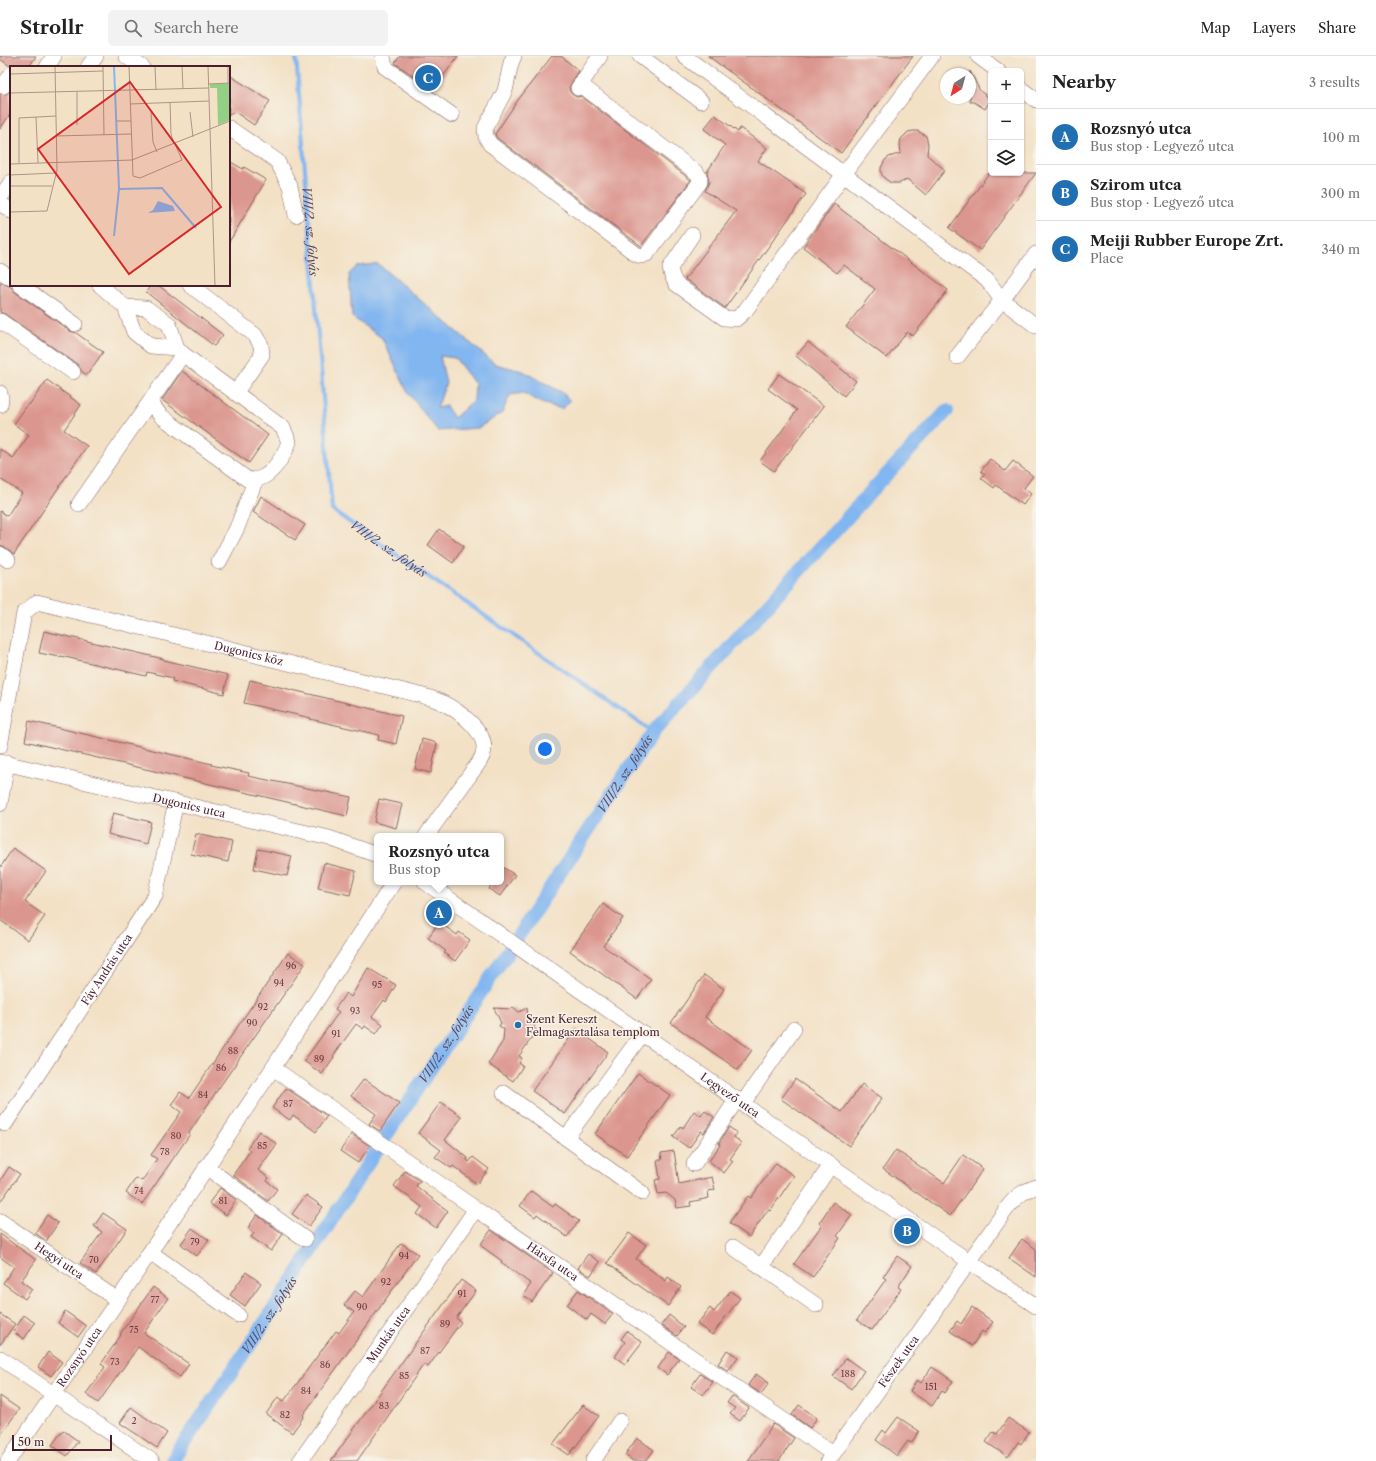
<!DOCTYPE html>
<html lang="en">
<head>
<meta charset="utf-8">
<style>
  :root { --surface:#fff; --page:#f2f2f2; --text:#222; --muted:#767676; --line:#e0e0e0; --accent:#1f6fb2 }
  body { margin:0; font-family:"Libre Caslon Text",serif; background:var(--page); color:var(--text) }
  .controls { position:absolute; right:12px; top:12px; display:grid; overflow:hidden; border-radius:6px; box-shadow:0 1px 3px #0004 }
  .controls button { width:36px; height:36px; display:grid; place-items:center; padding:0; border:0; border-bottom:1px solid var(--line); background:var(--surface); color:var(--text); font:20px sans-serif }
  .compass { position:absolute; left:940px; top:12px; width:36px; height:36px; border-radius:50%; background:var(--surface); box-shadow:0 1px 3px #0004; rotate:216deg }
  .scale { position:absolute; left:12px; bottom:10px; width:100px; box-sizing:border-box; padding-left:4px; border:2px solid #4a1f2b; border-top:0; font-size:11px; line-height:14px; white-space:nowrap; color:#4a1f2b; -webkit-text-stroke:3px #f7f3e8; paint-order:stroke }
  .you { position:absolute; left:545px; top:693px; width:14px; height:14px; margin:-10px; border:3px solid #fff; border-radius:50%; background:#1a73e8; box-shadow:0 0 0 6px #1a73e833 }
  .badge { display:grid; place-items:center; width:26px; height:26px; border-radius:50%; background:var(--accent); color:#fff; font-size:13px; font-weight:700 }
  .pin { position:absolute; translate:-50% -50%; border:2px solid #fff; box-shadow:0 1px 4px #0006 }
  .popup { position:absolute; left:374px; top:777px; width:130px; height:52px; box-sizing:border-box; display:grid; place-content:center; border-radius:6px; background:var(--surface); filter:drop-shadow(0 1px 3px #0005); font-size:13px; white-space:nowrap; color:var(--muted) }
  .popup b { font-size:15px; color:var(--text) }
  .popup::after { content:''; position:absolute; left:50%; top:100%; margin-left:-8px; border:8px solid transparent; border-top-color:var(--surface) }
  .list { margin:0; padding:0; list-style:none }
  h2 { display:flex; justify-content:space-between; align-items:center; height:52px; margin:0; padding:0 16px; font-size:17px }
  h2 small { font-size:13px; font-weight:400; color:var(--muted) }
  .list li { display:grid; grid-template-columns:26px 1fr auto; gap:12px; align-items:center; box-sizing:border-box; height:56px; padding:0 16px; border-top:1px solid var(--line) }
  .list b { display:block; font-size:15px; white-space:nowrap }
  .list p { margin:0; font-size:13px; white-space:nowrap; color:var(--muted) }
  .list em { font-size:13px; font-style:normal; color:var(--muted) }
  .icon { flex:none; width:22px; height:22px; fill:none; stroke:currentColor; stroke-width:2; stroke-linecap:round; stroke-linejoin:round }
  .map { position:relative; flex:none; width:1036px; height:1405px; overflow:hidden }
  header { display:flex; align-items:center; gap:24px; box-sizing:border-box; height:56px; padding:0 20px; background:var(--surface); border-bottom:1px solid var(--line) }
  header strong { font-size:19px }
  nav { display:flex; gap:22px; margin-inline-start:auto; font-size:14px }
  .search { width:280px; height:36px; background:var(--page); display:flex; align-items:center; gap:10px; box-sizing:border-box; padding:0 14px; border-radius:6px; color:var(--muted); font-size:15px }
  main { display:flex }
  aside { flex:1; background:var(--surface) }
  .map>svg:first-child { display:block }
</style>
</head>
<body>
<header>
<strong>Strollr</strong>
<div class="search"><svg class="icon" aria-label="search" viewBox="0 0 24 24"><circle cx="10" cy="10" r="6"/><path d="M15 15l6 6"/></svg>Search here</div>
<nav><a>Map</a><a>Layers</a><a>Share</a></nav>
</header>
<main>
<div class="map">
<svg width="1036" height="1405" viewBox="0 0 1036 1405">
  <rect width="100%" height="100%" fill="#f7f3e8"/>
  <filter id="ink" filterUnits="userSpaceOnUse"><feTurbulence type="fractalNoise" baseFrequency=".025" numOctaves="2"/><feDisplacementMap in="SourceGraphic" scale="8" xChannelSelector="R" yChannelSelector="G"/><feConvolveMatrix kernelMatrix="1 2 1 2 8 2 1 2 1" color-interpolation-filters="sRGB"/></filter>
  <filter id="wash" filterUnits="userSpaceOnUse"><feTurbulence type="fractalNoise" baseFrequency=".012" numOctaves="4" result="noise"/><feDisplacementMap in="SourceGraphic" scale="16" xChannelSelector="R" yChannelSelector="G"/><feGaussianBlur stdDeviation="0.9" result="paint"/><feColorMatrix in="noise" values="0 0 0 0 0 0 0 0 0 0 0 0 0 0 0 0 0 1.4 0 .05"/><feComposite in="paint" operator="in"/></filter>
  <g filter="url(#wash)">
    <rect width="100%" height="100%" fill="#f3e1c6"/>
    <path fill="#82b6f0" stroke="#666a8e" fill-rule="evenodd" d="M378,208l117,100 28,7 40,22 7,8 -8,8 -21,-6 -17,-10 -14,2 -8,18 -24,15 -40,3 -30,-38 -26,-55 -30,-21 -3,-43 9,-8zM440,300l15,2 20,26 -1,16 -20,18 -8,-12 -9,2 9,-25z"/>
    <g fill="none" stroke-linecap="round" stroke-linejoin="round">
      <path stroke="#82b6f0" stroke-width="4" id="s1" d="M296,0l36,454 321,222"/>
      <path stroke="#82b6f0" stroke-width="14" id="s2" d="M172,1405l110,-164 92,-143 279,-422 222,-245 72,-76"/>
    </g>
    <g id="blocks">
      <g fill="#db968f">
        <path d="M0,0h36l-7,11 -19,-1 -10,-7z"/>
        <path d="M400,0h58l-25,34 -38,-27z"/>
        <path d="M552,0h9l18,15 -10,16 1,5 3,3 4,2 4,-1 110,84 -50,66 -144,-108 -2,-4 23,-34z"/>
        <path d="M708,0h205l-72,97z"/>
        <path d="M970,15l10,20 11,8 -6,10 -11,-7h-4z"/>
        <path d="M229,19l41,26 -16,24 -19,-13 -6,3z"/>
        <path d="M10,35l1,22 -11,16v-35h6z"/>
        <path d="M715,59l23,17 2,-4 27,20 -9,13 48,33 -81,114 -40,-29 51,-68 -31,-20 4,-9 -2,-10 18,-27 -21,-16z"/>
        <path d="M913,75h5l8,5 2,8 -1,11 18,15 -19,25 -19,-16 -7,4h-9l-7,-5 -3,-5v-5l4,-8 4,-3 12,-4 -1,-9 1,-5 7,-7z"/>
        <path d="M229,105l14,8 1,-2 22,13 -37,62z"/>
        <path d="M989,117h47l-56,77 -31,-22z"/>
        <path d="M834,148l114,86 -35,46 -6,-4 -20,26 -41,-31 29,-38 -31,-24 -7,8 -34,-26z"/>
        <path d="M0,226l11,5 4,5 55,39 6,2 27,19 -16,23 -5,-3 -4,-7 -73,-51 -5,-2z"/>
        <path d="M151,229h7l65,50 -9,11 -68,-54z"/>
        <path d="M808,286l48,39 -12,15 -48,-40z"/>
        <path d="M182,315l86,64 -19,28 -87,-63z"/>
        <path d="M779,318l45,32 -50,65 -14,-10 37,-51 -29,-21z"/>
        <path d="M47,324l34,25 -17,25 23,16 -16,23 -57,85 -9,-7 -5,-2v-34l7,5 15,-23 -22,-14v-30l13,9 16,-23 -15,-11 14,-20 1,1z"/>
        <path d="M990,403l15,12 8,-10 20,15 -9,12 7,6 -8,11 -27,-20 -2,3 -13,-10 4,-4 -4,-3z"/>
        <path d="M261,440l44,29 -10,15 -42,-28z"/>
        <path d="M439,473l25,17 -11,17 -25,-18z"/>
        <path d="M44,575l120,28v1l64,15 -4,19 -52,-13 1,-3 -26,-6 -1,4 -85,-20 -1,1 -21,-4z"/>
        <path d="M250,624l152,36 -6,28 -18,-4 1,-5 -69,-16 1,-1 -67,-15z"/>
        <path d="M29,665l183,43 -1,1 38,8 -1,3 103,21 -4,19 -322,-75z"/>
        <path d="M422,683l15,4 -6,30 -16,-4z"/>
        <path d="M379,743l23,5 -6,24 -22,-6z"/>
        <path d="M113,757l38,9 -5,22 -38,-10z"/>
        <path d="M196,778l36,8 -4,20 -37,-8z"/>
        <path d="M13,792l33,23 -21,31 20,14 -17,24 -28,-20v-52z"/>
        <path d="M258,793l34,7 -5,20 -33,-7z"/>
        <path d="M324,807l32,8 -6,24 -32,-7z"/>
        <path d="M501,810l14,9 -15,21 -11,-7 4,-7h8z"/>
        <path d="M603,848l20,14 -20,28 48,33 -14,20 -67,-48z"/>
        <path d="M439,866l18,13 2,-3 11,8 -15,21 -11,-8 2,-2 -18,-13z"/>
        <path d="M288,897l17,11 -89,128 -27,41 1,1 -48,70 -16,-11 10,-15 6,3 15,-22 -6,-4 30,-43 -10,-7 9,-13 9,6z"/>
        <path d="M368,912l28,17 -10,17 -2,-2 -12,17 11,7 -7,10 -11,-8 -2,3 -7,-5 -23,32 1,1 -12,17 -18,-13 35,-49 -4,-3 11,-16 5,4z"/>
        <path d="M704,919l20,14 -19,28 47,33 -14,20 -67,-47z"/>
        <path d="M513,951l6,5 8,-4 1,10 8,6 -3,4 4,2 -18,26 3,2 -3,5 4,3 -10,15 -25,-17 15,-23 1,-12 -5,-3 2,-3 -7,-15 17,1z"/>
        <path d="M576,973l32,23 -43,62 -33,-23z"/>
        <path d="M638,1017l32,22 -43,61 -32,-22z"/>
        <path d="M364,1023l35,24 -19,28 -11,-7 7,-10 -25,-18z"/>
        <path d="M795,1023l47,33 20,-28 20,14 -33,48 -68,-47z"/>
        <path d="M286,1032l41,28 -11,16 -23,-17 -3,5 -18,-12z"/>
        <path d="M441,1046l21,15 -17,23 23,18 -1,2 2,2 4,-5 16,12 -12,15 -24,-18 -2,2 -16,-11 6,-7 -23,-17z"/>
        <path d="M694,1055l7,5 4,-5 9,6 -10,16 -3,-2 -12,17 -16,-11 8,-11 2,2z"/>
        <path d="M729,1071l8,6 -3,4 7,6 -11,16 3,2 -9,12 -15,-12 11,-16 -1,-2z"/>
        <path d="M259,1075l18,13 -19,26 11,8 -2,3 10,8 -9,12 -35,-26 17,-24 -3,-3z"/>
        <path d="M352,1078l18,12 -12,17 -18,-12z"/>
        <path d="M896,1094l48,33 19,-28 20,14 -33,47 -67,-47z"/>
        <path d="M674,1095l5,33 33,-7 3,13 -7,1 1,7 -19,4 1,4 -14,2 -2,-8 -5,-4 -4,-3 -8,1 -3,-14 5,-1 -3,-19h5l-1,-7z"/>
        <path d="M776,1107l18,13 -24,35 -2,-1 -19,27 -20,-14 19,-27 3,2z"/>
        <path d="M9,1111l11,7 -20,28v-21z"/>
        <path d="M405,1115l15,10 -4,5 32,25 -12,17 -19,-14 5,-7 -28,-21z"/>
        <path d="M220,1132l16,12 -10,15 -17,-12z"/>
        <path d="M531,1135l22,16 2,-3 24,17 -12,16 -30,-23 -2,3 -15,-11z"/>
        <path d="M306,1139l17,12 -14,19 -17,-12z"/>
        <path d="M833,1146l19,13 -15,21 3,2 -27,39 -19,-13 28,-39 -3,-2z"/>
        <path d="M103,1157l24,16 -31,45 -16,-11 22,-31 -8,-6z"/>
        <path d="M47,1159l11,8 -12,18 -11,-8z"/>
        <path d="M257,1159l26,19 -12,17 -20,-14 3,-4 -6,-5z"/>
        <path d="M192,1172l17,12 -12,16 -16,-12z"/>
        <path d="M491,1174l62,43 -21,29 -9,-7 8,-11 -30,-22 1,-1 -22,-16z"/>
        <path d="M629,1177l17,12 -10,14 30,22 2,-4 13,10 -13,19 -61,-43z"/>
        <path d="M0,1178l36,26 -15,21 11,8 -7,10 -22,-16 11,-16 -14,-10z"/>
        <path d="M1022,1183l14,10v28l-27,-19z"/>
        <path d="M401,1187l17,11 -115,161 1,1 -12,17 -26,-19 12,-17 6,4 52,-70 3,2 15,-21 -10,-7 11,-14 8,6z"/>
        <path d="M588,1198l12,8 -10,14 -12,-8z"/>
        <path d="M897,1200l15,10 -14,21 3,2 -29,41 -15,-10 29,-41 -3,-2z"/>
        <path d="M246,1216l15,11 -16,23 -15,-11z"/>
        <path d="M461,1224l15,11 -20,27 5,4 -33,45 -4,-3 -67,97h-26z"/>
        <path d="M153,1231l15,11 -24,35 45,31 -9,13 -42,-30 -40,56 -12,-9 19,-27 -4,-3 20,-29 -1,-1z"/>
        <path d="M578,1234l35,24 -8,10 -14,-10 -4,6 -20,-15z"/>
        <path d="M730,1235l10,7 -28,37 -15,-11 13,-16 4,4z"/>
        <path d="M972,1251l21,15 -8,11 -3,-2 -10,15 -22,-15 7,-10 4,3z"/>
        <path d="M65,1255l21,15 -8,11 -20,-14z"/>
        <path d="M0,1258l15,10 -15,21z"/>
        <path d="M24,1259l11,8 -11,16 -11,-7z"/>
        <path d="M669,1259l15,12 -7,9 -16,-11z"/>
        <path d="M627,1275l15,11 -17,22 -10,-7 10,-15 -4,-3z"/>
        <path d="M727,1294l11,7 -10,14 -10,-7z"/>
        <path d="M48,1296l14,10 -11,14 -13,-9z"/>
        <path d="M669,1296l10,7 -12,16 -9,-7z"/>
        <path d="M846,1302l18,13 -13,18 -18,-13z"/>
        <path d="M932,1311l21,14 -8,12 -3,-2 -10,15 -22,-15 7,-11 4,3z"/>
        <path d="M700,1318l13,8 -10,13 -12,-8z"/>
        <path d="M756,1318l13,9 -8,11 -13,-9z"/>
        <path d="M0,1340l19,13 -19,27z"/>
        <path d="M732,1340l17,12 -9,13 -10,-7 5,-6 -8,-5z"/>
        <path d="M583,1349l16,11 -30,39 -16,-11z"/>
        <path d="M799,1349l18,13 -7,10 -18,-13z"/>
        <path d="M131,1351l36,26 -10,15 -37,-25z"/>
        <path d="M898,1361l21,14 -8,12 -3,-2 -11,15 -21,-16 7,-10 3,3z"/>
        <path d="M1008,1362l21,14 -8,12 -3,-2 -10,15 -22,-15 7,-10 4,2z"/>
        <path d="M773,1368l21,14 -15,23h-31z"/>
        <path d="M63,1374l15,11 -11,15 -15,-11z"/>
        <path d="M637,1382l17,12 -8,11h-13l-8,-6z"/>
      </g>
    </g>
  </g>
  <g filter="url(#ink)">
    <use href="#blocks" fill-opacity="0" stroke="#856361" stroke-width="1"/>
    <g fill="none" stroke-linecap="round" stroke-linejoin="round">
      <defs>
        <g id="minor">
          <path d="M126,0l16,11"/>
          <path d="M383,0l2,11 67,48"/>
          <path d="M514,0l-3,7 -6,28 -20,37 1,9 4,7 146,110 5,2 6,-2 53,-72v-4l-3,-5 -116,-88"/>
          <path d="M640,0l61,45"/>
          <path d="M684,0l303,224 15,20 34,26"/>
          <path d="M978,0l20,15"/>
          <path d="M47,11l7,-11"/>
          <path d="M88,11l8,-11"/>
          <path d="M578,32l22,-32"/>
          <path d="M1021,33l15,11"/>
          <path d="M229,72l48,33 13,25 6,29"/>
          <path d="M0,142l11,-16"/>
          <path d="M0,147l11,8"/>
          <path d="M692,179l-22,33 2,8 4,8 48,34 12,1 9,-8 99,-137 88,-118"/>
          <path d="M0,215l11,7"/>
          <path d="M20,229l55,39"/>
          <path d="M100,229l25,22 9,25 17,14 26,2 6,6 100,74 6,14c-6,16 -22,43 -42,37l-78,-57 -9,-7 -10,-13"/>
          <path d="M190,229l65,50 6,10 1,10 -26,37"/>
          <path d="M125,251l21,1 23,16 8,24"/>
          <path d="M0,265l73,51"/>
          <path d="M957,301l45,-57 34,-46"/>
          <path d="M0,337l1,5 -1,7"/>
          <path d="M79,448l104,-150"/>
          <path d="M0,498l8,6"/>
          <path d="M219,506l18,-34 18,-47"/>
          <path id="s3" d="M0,690l24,-133 13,-11 371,90c11,3 23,5 33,10 17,8 49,31 42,52 -1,4 -4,8 -6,11l-51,71"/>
          <path id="s4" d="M0,706l329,76 48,17"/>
          <path d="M0,748l7,-41"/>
          <path id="s5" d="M425,826l520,363 91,61"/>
          <path id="s6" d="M273,1012l203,141 357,245"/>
          <path d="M504,1037l138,100"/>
          <path d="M743,1048l8,-13 43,-62"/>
          <path id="s7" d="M5,1068l150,-228 21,-94"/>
          <path d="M566,1082l77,-105"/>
          <path d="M694,1108l43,-65"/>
          <path d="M206,1111l99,72"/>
          <path id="s8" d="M0,1165l118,79"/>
          <path d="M733,1191l83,58"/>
          <path d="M150,1196l88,63"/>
          <path d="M761,1211l70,-102"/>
          <path d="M0,1302l152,103"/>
          <path id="s9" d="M8,1405l110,-161 155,-232 121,-186"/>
          <path id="s10" d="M300,1405l176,-252"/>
          <path d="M593,1405l27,-40"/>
          <path id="s11" d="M828,1405l182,-257c8,-9 14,-13 26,-17"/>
        </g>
      </defs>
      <use href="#minor" stroke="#856361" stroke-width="16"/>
      <use href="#minor" stroke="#fff" stroke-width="15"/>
      <defs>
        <path id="minor-bridge" d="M3,30l8,-11"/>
      </defs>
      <use href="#minor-bridge" stroke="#856361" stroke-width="16" stroke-linecap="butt"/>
      <use href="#minor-bridge" stroke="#fff" stroke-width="15"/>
    </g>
  </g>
  <circle fill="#1f6fb2" stroke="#f7f3e8" stroke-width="1.5" cx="518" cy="969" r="4"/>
  <g text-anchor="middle" stroke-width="3" stroke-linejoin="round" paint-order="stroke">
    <g font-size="9" fill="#6e3d44">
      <text x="291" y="913">96</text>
      <text x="279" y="930">94</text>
      <text x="377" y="932">95</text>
      <text x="263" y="954">92</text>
      <text x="355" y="958">93</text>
      <text x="252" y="970">90</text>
      <text x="336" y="981">91</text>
      <text x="233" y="998">88</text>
      <text x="319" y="1006">89</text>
      <text x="221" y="1015">86</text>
      <text x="203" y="1042">84</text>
      <text x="288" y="1051">87</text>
      <text x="176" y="1083">80</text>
      <text x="262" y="1093">85</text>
      <text x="165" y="1099">78</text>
      <text x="139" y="1138">74</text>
      <text x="223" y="1148">81</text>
      <text x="195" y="1189">79</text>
      <text x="404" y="1203">94</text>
      <text x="94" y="1207">70</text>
      <text x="386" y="1229">92</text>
      <text x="462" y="1241">91</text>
      <text x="155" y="1247">77</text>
      <text x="362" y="1254">90</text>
      <text x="445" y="1271">89</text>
      <text x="134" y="1277">75</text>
      <text x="425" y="1298">87</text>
      <text x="115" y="1309">73</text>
      <text x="325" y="1312">86</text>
      <text x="848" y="1321">188</text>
      <text x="404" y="1323">85</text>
      <text x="931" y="1334">151</text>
      <text x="306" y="1338">84</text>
      <text x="384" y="1353">83</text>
      <text x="285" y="1362">82</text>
      <text x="134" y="1368">2</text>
    </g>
    <g font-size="11" fill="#4a1f2b" stroke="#f7f3e8">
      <text dy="4" stroke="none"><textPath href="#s3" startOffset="370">Dugonics köz</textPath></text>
      <text dy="4" stroke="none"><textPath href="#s4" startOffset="194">Dugonics utca</textPath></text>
      <text dy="4" stroke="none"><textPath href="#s7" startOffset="185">Fáy András utca</textPath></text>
      <text dy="4" stroke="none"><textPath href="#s5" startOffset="372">Legyező utca</textPath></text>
      <text dy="4" stroke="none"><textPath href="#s8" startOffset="71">Hegyi utca</textPath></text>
      <text dy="4" stroke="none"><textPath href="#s6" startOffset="340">Hársfa utca</textPath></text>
      <text dy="4" stroke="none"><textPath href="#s10" startOffset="154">Munkás utca</textPath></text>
      <text dy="4" stroke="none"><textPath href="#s9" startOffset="126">Rozsnyó utca</textPath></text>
      <text dy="4" stroke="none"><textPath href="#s11" startOffset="122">Fészek utca</textPath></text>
    </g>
    <g font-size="11" fill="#4a1f2b" stroke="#f7f3e8" text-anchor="start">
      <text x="526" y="967">Szent Kereszt<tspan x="526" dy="13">Felmagasztalása templom</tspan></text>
    </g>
    <g font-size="12" font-style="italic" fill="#5b4c66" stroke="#f7f3e8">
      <text dy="4" stroke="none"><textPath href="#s1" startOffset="176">VIII/2. sz. folyás</textPath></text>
      <text dy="4" stroke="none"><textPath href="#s1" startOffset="524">VIII/2. sz. folyás</textPath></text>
      <text dy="4" stroke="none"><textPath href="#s2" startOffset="823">VIII/2. sz. folyás</textPath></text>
      <text dy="4" stroke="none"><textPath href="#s2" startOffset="499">VIII/2. sz. folyás</textPath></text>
      <text dy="4" stroke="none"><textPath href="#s2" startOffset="175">VIII/2. sz. folyás</textPath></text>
    </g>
  </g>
  <g transform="translate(10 10)">
    <rect width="220" height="220" fill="#f3e1c6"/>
    <path d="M220,17v37l-12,5 -1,-37h-7v-4z" fill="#93cf84"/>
    <path d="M148,135l15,5 2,5 -27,2 5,-3z" fill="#82b6f0"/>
    <path fill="none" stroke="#82b6f0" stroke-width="2" d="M109,123l43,-1 34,40M104,170l5,-47 -5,-123"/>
    <path fill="none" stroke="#af9388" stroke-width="1" d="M93,0l1,69M119,0l4,110 7,2 42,-18 -7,-16M145,0l1,24M172,0l1,23M198,0l7,220M218,0v17M0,8l93,-3M198,18l22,-1M67,26v33M0,27l198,-5M160,36l1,32 3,10M120,38l79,-3M141,46l2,30 4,10M180,46l3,25M26,51l2,46M107,55h14M46,70l75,-2M9,97v-45l37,-2M0,98l122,-4 98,-39M0,109l45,-2M0,120h42M0,146l37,-1 10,-41 -2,-104"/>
    <path fill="#d62828" fill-opacity="0.15" stroke="#d62828" stroke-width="2" d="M120,16l91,125 -92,67 -91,-125z"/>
    <rect width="220" height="220" fill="none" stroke="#4a1f2b" stroke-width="2"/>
  </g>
</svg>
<div class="controls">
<button>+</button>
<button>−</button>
<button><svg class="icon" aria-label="layers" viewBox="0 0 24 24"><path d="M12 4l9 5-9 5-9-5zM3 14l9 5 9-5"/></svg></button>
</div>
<svg class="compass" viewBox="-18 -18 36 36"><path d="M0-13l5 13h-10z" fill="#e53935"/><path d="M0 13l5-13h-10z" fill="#767676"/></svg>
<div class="scale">50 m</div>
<div class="you"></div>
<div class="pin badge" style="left:439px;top:857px">A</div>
<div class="popup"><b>Rozsnyó utca</b>Bus stop</div>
<div class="pin badge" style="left:907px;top:1175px">B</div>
<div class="pin badge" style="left:428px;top:22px">C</div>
</div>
<aside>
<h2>Nearby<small>3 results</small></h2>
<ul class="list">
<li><span class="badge">A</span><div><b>Rozsnyó utca</b><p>Bus stop · Legyező utca</p></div><em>100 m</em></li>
<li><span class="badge">B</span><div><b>Szirom utca</b><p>Bus stop · Legyező utca</p></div><em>300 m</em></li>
<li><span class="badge">C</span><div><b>Meiji Rubber Europe Zrt.</b><p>Place</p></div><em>340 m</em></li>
</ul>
</aside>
</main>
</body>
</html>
